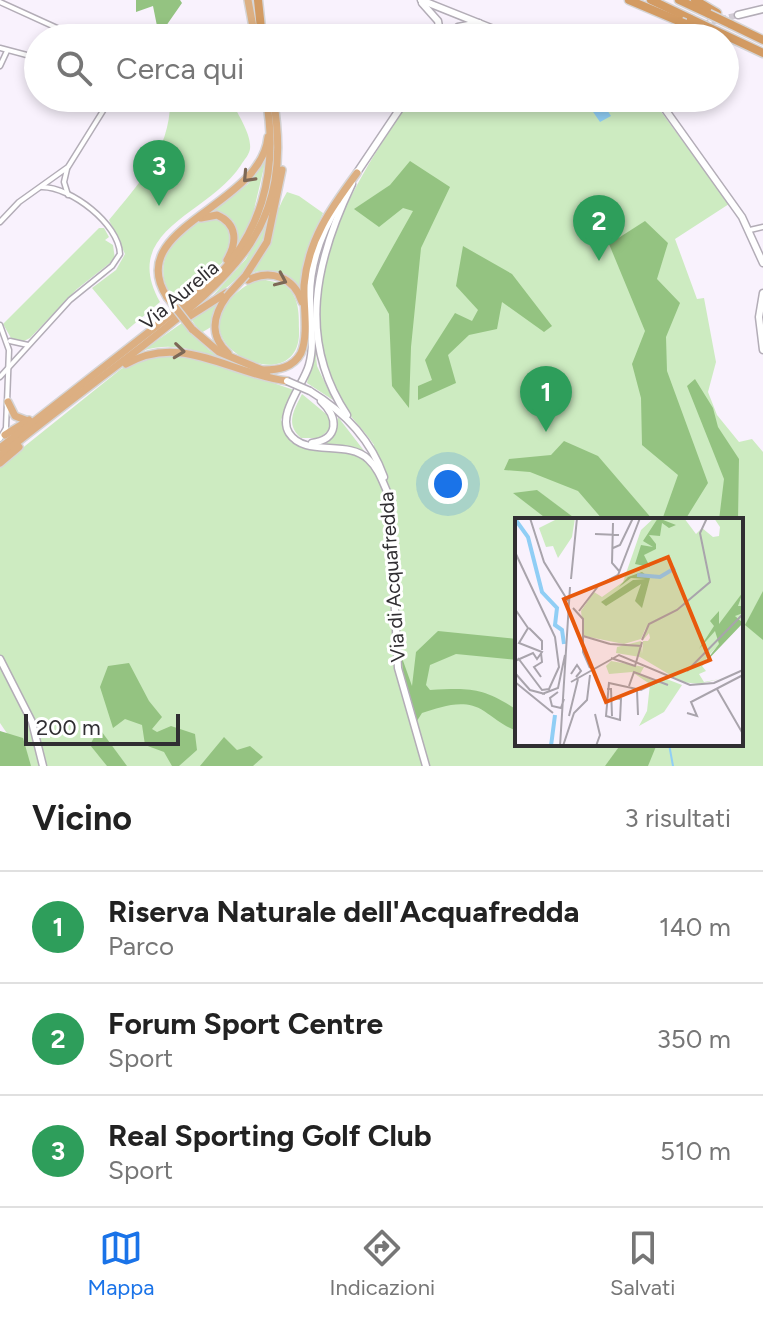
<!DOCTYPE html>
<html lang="it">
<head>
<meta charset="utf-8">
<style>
  :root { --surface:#fff; --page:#f6f6f6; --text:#222; --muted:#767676; --line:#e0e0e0; --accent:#1a73e8 }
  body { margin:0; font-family:Figtree,sans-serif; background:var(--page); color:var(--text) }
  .scale { position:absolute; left:24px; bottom:20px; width:156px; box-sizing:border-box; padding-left:8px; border:4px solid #302e32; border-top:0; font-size:22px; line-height:28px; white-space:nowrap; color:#302e32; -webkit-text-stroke:6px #fff; paint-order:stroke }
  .you { position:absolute; left:448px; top:484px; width:28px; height:28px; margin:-20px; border:6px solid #fff; border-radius:50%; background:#1a73e8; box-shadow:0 0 0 12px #1a73e833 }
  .badge { display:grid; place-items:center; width:52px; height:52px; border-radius:50%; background:var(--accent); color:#fff; font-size:26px; font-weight:700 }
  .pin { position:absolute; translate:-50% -66px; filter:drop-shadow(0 2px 4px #0008) }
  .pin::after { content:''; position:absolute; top:42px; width:28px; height:24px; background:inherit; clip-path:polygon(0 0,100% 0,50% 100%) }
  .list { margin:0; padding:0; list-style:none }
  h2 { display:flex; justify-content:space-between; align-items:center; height:104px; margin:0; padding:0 32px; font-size:34px }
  h2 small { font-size:26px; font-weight:400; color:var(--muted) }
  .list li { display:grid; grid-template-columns:52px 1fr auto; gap:24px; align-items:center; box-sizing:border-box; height:112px; padding:0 32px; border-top:2px solid var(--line) }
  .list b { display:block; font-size:30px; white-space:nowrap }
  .list p { margin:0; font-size:26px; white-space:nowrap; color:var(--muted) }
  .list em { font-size:26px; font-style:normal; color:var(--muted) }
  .icon { flex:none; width:44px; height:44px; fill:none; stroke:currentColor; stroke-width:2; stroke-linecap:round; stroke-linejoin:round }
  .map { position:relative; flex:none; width:763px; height:766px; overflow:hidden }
  .search { position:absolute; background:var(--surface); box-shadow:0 4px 12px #0003; left:24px; right:24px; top:24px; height:88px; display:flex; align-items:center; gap:20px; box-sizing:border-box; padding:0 28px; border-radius:44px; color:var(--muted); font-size:30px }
  .sheet { height:440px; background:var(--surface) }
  nav { display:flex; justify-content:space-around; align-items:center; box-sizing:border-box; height:112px; border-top:2px solid var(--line); background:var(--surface); font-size:22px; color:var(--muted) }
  nav a { display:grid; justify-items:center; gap:4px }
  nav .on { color:var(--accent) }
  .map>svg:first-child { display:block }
</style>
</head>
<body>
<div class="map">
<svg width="763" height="766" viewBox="0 0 763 766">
  <rect width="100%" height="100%" fill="#f9f2fd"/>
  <g fill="#cdebc1" fill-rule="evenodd">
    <path d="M478,28l30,10h-58l7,-7z"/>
    <path d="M170,98h60c6,14 22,36 20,51 -1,6 -6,11 -9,16 -32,50 -122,64 -81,137l-33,28 -35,-42 24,-18 9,-16 -16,-34c30,-36 63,-72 61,-122z"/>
    <path d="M411,98h240l78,106 -54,35 22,60 7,-1 12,64 -8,30 9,23 22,27 13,-3 11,13v314h-734l-29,-43v-257l121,-97 27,-14h43l103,35 -13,30 10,22c22,12 49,4 72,17l11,-14c-12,-18 -31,-34 -39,-54 -46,-112 17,-203 76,-293zM517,520h224v224h-224z"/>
    <path d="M266,159l-14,59 -14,27 -4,-23 -20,-12 34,-26z"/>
    <path d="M287,192l12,4 24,17 -13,29 -10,47c-14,-16 -28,-22 -49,-16 19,-25 20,-55 36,-81z"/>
    <path d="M271,214c-10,40 -27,64 -62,86l37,-41z"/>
    <path d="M212,217l12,4 8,11 -4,22 -6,9 -44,41c-33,-35 -6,-75 34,-87z"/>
    <path d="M99,228h5l5,9 -4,3 8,5 2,14 -38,30 -47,49 -8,4 -11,-4 -8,-14z"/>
    <path d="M261,279l23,5c15,12 15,27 15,45 4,72 -117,21 -69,-30 9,-9 18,-16 31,-20z"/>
    <path d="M218,302l-7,25 -10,6 -10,-14z"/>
    <path d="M182,323l27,27 26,15c-32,-12 -59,-25 -93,-14z"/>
    <path d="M315,347l2,19 16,34 -26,-17z"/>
    <path d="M302,394l29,24 -2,12 -10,8h-18c-16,-14 -7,-28 1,-44z"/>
    <path d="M338,417l27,35 -39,-8 10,-13z"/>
  </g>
  <g fill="#94c381">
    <path d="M136,0h44l2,3 -23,33 -6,-30 -17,6z"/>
    <path d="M410,161l40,26 -29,61 -10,99 -2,61 -17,-22 -3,-72 -17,-30 41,-73 -10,-3 -24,19 -25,-18 36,-24z"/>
    <path d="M645,221l23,22 -11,36 23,24 -14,34 1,34 41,112 -23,37h-23l16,-45 -36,-30 -1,-47 -9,-34 13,-33 -36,-87z"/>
    <path d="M463,246l49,28 40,52 -8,6 -42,-30 -5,27 -28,6 -21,20 8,28 -38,17v-14l14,-6 -7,-20 30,-47 17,8 6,-11 -22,-24z"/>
    <path d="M695,379l18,29 5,19 21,32 -1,61h-19l5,-41 -37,-93z"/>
    <path d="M564,441l34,15 55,64h-50l-25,-29 -48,-19 -26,-2 5,-11 42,-4z"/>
    <path d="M537,490l40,30h-29l-35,-27z"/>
    <path d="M763,591v49l-18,-15z"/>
    <path d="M438,631l79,8v21l-61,-6 -26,11 -4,20 4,5c41,-2 52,-3 87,20v21c-14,-5 -21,-12 -33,-20 -20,-13 -42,-4 -62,2l-7,11 -9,-30 -5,-39 11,31 4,-34z"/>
    <path d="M129,663l20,38 13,16 -10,12 5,3 14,-6 24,8 2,16 -18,16h-7l-8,-14 -19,-7 -3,-20 -17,-6 -12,9 -13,-41 8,-21z"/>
    <path d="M99,728l28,38h-20l-17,-21z"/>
    <path d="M0,731l23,7 8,28h-31z"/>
    <path d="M224,737l13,13 13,-4 13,11 -10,9h-53z"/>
    <path d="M621,744h36l-9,22h-43z"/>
  </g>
  <g fill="#90cef5">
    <path d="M600,99l11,17 -11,6 -11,-16z"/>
    <circle cx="161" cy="177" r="9"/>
  </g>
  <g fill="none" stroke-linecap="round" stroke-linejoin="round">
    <path stroke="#90cef5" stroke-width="2" d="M669,744l4,22"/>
    <path stroke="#d1cbd4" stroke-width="6" stroke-dasharray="6 3" stroke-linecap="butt" d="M703,24l35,-9"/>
    <defs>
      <g id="minor">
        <path d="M0,2l79,36"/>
        <path d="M0,48l38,10"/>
        <path d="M0,66l7,-15"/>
        <path d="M67,169l-3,13 4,13"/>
        <path d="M0,222l19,-20 49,-35 43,-69"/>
        <path d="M750,230l13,-3"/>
        <path d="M0,325l9,25 -3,78 -6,11"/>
        <path d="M10,341l18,4"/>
        <path d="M0,377l70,-77 42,-34 8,-12c-1,-30 -49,-67 -78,-67"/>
      </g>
      <g id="tertiary">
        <path d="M421,0l95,38"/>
        <path d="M422,3l16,18 3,17"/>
        <path d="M738,15l25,-6"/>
        <path d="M448,38l10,-11 21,-4"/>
        <path d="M669,38l13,-8"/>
        <path d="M657,98l85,119 21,46"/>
        <path d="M356,174l51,-76"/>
        <path d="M338,205c-16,27 -28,60 -28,92 0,22 5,47 -1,68 -5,19 -32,49 -20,68 16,25 58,6 79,26 11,10 15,24 21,37"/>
        <path d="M763,293l-4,24 4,33"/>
        <path d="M310,391c33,20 61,49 74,86"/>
        <path d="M347,415c-50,-75 -32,-154 5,-231"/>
        <path d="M312,443c27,-4 27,-25 9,-42"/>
        <path d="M389,496l9,172 28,98"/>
        <path d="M0,659l32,63 11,44"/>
      </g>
      <g id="trunk">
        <path d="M248,0l7,38"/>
        <path d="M201,218l16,-3c21,9 20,28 10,45"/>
        <path d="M246,275l21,-33 15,-72"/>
        <path d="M248,280c23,-11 46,-3 54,22"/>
        <path d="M227,296c-14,19 -18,40 1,57"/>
        <path d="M167,297c-45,-70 94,-90 101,-160"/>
        <path d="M185,319l41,-26"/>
        <path d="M192,329l27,23 48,20"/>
        <path d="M126,364c55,-32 104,10 161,17"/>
        <path d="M263,370c15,0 30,-2 38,-17 8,-19 2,-48 3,-68 4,-45 27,-77 53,-112"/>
        <path d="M8,402l7,14 13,5"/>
        <path d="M5,435l24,-15"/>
        <path d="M0,448l204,-159c58,-50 75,-118 62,-191"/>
        <path d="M0,456c46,-37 93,-72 140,-108 92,-72 156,-121 133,-250"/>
        <path d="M0,463l19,-16"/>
      </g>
      <g id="motorway">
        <path d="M258,0l4,38"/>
        <path d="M629,0l52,22"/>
        <path d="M651,0l40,19"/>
        <path d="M679,0l30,14"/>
        <path d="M695,0l22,13"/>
        <path d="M730,24l33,16"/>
        <path d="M710,28l53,25"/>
      </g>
    </defs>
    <use href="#minor" stroke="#b3adb7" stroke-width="7"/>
    <use href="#tertiary" stroke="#b3adb7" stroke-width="9"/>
    <use href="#trunk" stroke="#d6d5d6" stroke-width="10"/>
    <use href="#motorway" stroke="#d6d5d6" stroke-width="11"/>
    <use href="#minor" stroke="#fff" stroke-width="4"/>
    <use href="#tertiary" stroke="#fff" stroke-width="6"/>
    <use href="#trunk" stroke="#dcaf82" stroke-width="7"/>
    <use href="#motorway" stroke="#d39b63" stroke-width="8"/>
    <defs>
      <path id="tertiary-bridge" d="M287,381l23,10"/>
      <g id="trunk-bridge">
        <path d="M227,296l19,-21"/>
        <path d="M167,297l25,32"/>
      </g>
      <g id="motorway-bridge">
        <path d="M709,14l21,10"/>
        <path d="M691,19l19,9"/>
        <path d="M681,22l21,8"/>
      </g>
    </defs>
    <use href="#tertiary-bridge" stroke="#b3adb7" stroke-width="9" stroke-linecap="butt"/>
    <use href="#trunk-bridge" stroke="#d6d5d6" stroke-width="10" stroke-linecap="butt"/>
    <use href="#motorway-bridge" stroke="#d6d5d6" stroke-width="11" stroke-linecap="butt"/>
    <use href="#tertiary-bridge" stroke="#fff" stroke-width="6"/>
    <use href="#trunk-bridge" stroke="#dcaf82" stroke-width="7"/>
    <use href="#motorway-bridge" stroke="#d39b63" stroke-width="8"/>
  </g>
  <defs><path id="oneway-chevron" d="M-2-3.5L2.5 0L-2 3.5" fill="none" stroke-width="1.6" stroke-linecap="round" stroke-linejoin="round" transform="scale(2)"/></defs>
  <g stroke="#7d6856">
    <use href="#oneway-chevron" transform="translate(248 177) rotate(133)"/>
    <use href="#oneway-chevron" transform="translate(281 280) rotate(24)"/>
    <use href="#oneway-chevron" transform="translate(179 351) rotate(6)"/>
  </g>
  <g text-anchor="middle" stroke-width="6" stroke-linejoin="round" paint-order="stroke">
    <g font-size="20" fill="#302e32" stroke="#fff">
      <text transform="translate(179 295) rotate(-40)" y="7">Via Aurelia</text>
      <text transform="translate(392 577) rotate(-94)" y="7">Via di Acquafredda</text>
    </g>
  </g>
  <g transform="translate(515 518)">
    <rect width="228" height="228" fill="#f9f2fd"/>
    <path d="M44,0h16l-3,19 -14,21 -5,-12 -7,1 -7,-19zM139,0h30l12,16 6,-6 11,9 6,-1 1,-9 -6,-9h29v103l-35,35 -6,10 4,5 -7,3 5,8 16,-3 -21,5 -17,-2 -42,-25 -24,-4 1,-6 24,-6 1,13 1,-13h5l2,-3 -1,-5 -6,7 3,-13 -5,12 -17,5 -40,-8 -3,-25 13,-19 8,5 21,-15 18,-52zM96,143l33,6 -4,7 14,7 10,-3 18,7 -18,27 -25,14 8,-15 3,-27 -18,-12 -23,2 -3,-8z" fill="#cdebc1"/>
    <path d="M143,0l18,7 -7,3 -7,-5 -2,13 -11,-1 7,9v5l-12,6 6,12 -15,-3 6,-19 12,2 -10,-6zM127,54l8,6 -8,30 -7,-7 6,-17 -35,22 -5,-4 32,-22 13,-1 -15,-1 -12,9 9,-10zM228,74l-5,14h5v7l-8,3 8,7 -42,44 18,-23 -4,-13 -16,18 15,-23 -4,-5 9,-10v13z" fill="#94c381"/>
    <path fill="none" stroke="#90cef5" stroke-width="4" d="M0,1l13,18 14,55 15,16 -2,17 7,5 2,14M122,57l23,2 15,-9M36,228l4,-31"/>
    <path fill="none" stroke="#a9a4ac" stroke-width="2" d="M15,0l14,44 24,39M98,5l-1,40 8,9M80,16l24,1M98,30l7,-3 13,-27M0,34l40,85 4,30 -10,22 -7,1 -24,-32M56,61l6,-61M58,90l10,11v33l7,16M0,91l13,19 -9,15 23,9 -5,7 -4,-6 -18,8M64,93l20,-26 19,-10 22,-57M14,110l13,13v9M68,118l27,8M127,122l7,-16 28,-14 33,-28 -10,-49 7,-15M95,126l32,2M96,140l24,8 7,-24M172,153l56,-57M0,155l15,17 15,4M56,156l6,-9 4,6 -5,6M26,159l-7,-10 8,-5 -1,-9M0,164l38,31M56,164l48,-27 71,30 24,-2 29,-13M114,168l5,-14 34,13M92,171h4l1,27M202,171l26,45M122,172l1,25M43,174l-8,6 2,8 9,2 3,-9M27,176l16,-6 7,-33M98,180l8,1 -1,21 -14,-4 3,-33 32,7 24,-12M172,195l10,3 -6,-14 52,-27M80,196l5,21 -4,11M54,198l9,-37M45,228l10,-159M48,228l11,-33 13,-13 3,-25"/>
    <path fill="#e8590c" fill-opacity="0.15" stroke="#e8590c" stroke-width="4" d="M153,39l42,103 -104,42 -42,-103z"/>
    <rect width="228" height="228" fill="none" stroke="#302e32" stroke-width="4"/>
  </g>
</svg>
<div class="scale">200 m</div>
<div class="you"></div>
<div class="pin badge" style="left:546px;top:432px;background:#2e9e5b">1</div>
<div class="pin badge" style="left:599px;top:261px;background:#2e9e5b">2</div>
<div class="pin badge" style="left:159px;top:206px;background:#2e9e5b">3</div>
<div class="search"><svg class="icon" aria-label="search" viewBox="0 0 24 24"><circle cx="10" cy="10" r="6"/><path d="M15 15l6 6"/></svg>Cerca qui</div>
</div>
<section class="sheet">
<h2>Vicino<small>3 risultati</small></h2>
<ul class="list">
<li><span class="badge" style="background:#2e9e5b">1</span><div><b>Riserva Naturale dell'Acquafredda</b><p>Parco</p></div><em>140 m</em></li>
<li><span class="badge" style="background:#2e9e5b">2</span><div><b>Forum Sport Centre</b><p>Sport</p></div><em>350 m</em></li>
<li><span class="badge" style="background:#2e9e5b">3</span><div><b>Real Sporting Golf Club</b><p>Sport</p></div><em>510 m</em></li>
</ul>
</section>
<nav>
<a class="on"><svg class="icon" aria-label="map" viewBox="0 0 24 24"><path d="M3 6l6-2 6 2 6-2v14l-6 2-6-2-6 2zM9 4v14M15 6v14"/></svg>Mappa</a>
<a><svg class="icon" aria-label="directions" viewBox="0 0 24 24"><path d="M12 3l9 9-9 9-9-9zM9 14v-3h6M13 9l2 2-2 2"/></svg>Indicazioni</a>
<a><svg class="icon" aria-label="saved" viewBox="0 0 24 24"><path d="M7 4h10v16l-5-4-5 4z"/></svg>Salvati</a>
</nav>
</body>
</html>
